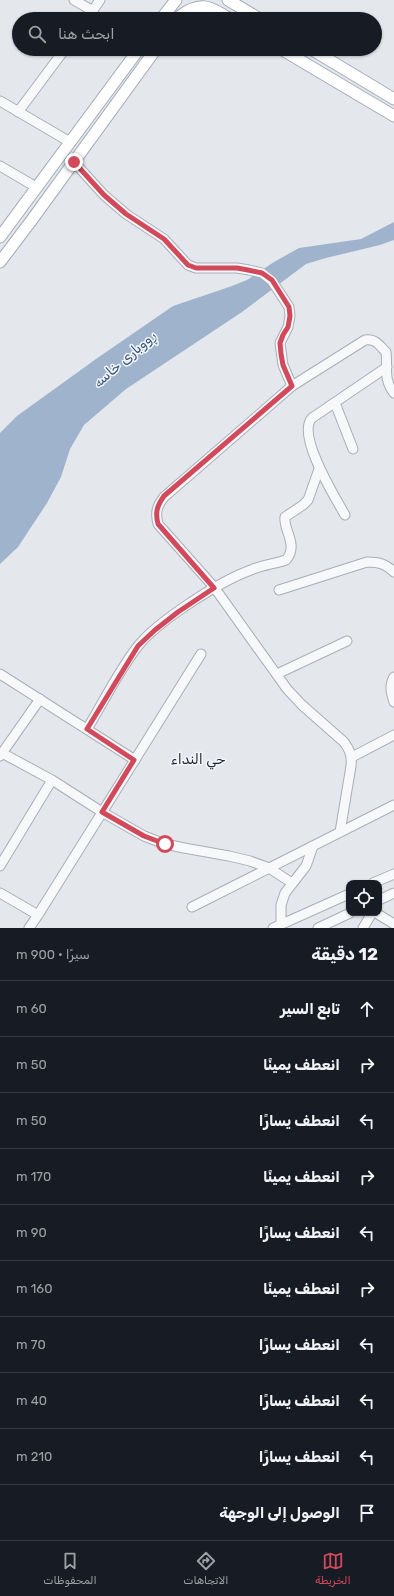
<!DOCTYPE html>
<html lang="ar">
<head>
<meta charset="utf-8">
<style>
  :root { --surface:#171b24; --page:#242831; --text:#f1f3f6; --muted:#9ea1a6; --line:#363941; --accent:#d1495b }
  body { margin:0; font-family:Rubik,"Noto Naskh Arabic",sans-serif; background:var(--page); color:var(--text); direction:rtl }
  .controls { position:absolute; right:12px; bottom:12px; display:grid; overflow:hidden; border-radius:8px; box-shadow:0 1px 3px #0004 }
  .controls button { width:36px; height:36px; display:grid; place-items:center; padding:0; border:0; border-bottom:1px solid var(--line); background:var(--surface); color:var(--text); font:20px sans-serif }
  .stop { position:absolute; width:12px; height:12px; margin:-9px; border:3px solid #d1495b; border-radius:50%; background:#fff }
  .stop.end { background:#d1495b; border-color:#fff; box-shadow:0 1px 4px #0008 }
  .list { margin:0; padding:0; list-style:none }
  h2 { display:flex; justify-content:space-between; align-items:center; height:52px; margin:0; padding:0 16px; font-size:17px }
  h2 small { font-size:13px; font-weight:400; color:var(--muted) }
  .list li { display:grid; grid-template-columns:26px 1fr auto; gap:12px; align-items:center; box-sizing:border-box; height:56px; padding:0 16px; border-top:1px solid var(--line) }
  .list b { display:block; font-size:15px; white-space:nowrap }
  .list em { font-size:13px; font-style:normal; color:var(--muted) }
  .icon { flex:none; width:22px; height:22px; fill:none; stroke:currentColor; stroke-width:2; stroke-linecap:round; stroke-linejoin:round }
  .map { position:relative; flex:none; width:394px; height:928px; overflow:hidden; direction:ltr }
  .search { position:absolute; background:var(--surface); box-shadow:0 1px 3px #0004; left:12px; right:12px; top:12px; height:44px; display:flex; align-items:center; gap:10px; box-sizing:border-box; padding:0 14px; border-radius:22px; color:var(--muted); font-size:15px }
  .sheet { height:612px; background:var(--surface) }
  nav { display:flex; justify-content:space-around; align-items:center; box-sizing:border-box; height:56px; border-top:1px solid var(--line); background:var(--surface); font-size:11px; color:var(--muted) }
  nav a { display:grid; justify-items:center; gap:2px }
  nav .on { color:var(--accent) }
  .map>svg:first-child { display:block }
</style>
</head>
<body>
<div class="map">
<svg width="394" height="928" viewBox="0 0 394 928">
  <rect width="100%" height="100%" fill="#e4e7ec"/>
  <path fill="#9fb4cc" d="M394,222v18l-14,5 -54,13 -20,6 -64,48 -116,77 -42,36 -14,24 -9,28 -14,26 -29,44 -18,17v-131l17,-17 79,-57 77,-53 59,-20 15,-6 27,-18 25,-14 62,-9z"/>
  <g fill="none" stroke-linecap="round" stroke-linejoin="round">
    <defs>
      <g id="minor">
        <path d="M74,0l19,11"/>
        <path d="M87,19l13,-19"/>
        <path d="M0,101l70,41"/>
        <path d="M18,112l47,-63"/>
        <path d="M74,162l30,33 22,19 38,25 24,26 8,3h41l12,2 13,3 10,8 17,26 1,9 -2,11 -8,16 3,22 9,21"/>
        <path d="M0,166l36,21"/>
        <path d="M335,403l18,46"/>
        <path d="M345,515c-10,-18 -49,-80 -33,-97l75,-51"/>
        <path d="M279,590l88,-28c12,0 19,2 27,10"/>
        <path d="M0,674l135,86"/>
        <path d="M277,674l70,-33"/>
        <path d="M394,677c-5,9 -3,16 0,25"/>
        <path d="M87,729c16,-26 32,-59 51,-83 20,-25 82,-65 113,-76 11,-5 23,-6 35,-10 13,-15 -3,-30 -1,-43l18,-12 5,-5 11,-31"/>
        <path d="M2,753l50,27 50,32 42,24 21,8 19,4 45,8 21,5 19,7 23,15"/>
        <path d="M0,756l40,-57"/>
        <path d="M352,757l42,-22"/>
        <path d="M340,832l11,-66c1,-10 -1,-16 -7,-24l-42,-37 -15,-16 -73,-102 -56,-63c-3,-12 -1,-18 6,-27l128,-111 73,-46c10,-2 14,5 21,12 2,17 -3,27 8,41"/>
        <path d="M0,866l52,-86"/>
        <path d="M373,883l21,-9"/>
        <path d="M0,893l38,22 163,-261"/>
        <path d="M379,900l15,-7"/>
        <path d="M192,907l202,-102"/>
        <path d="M376,913l18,11"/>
        <path d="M281,924v-19l4,-12 21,-27 7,-20"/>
        <path d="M29,928l9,-13"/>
        <path d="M273,928l76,-34"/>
        <path d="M318,928l32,-15"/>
        <path d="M363,928l9,-15"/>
      </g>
      <g id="major">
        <path d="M228,0l32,19"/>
        <path d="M180,16c21,-16 30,-9 50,3"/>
        <path d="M161,19l15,-19"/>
        <path d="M281,49l113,67"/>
        <path d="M311,49l83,50"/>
        <path d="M0,237l139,-188"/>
        <path d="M0,262l31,-41 125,-172"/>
      </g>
    </defs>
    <use href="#minor" stroke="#a9aeb7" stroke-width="11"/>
    <use href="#major" stroke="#a3abb8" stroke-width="13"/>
    <use href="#minor" stroke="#f7f8fa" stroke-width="9"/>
    <use href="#major" stroke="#fff" stroke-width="11"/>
  </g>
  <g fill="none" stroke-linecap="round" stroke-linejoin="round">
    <path stroke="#d1495b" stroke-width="5" d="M74,162l30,33 22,19 38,25 24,26 8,3h41l11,2 14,3 10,7 17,27 1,9 -2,11 -5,8 -3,8 1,11 2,11 9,21 -128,110c-7,10 -9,16 -6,28l56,64 -36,24 -23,18 -17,16 -51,83 47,31 -32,52 42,24 21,8"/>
  </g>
  <g text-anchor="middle" stroke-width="3" stroke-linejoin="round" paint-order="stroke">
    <g font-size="14" font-style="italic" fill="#34527a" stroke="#f4f6f9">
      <text transform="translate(124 359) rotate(-41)" y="5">ڕووباری خاسە</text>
    </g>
    <g font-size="14" fill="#1d2536" stroke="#f4f6f9">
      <text x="198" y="764">حي النداء</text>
    </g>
  </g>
</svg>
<div class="controls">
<button><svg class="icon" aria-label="locate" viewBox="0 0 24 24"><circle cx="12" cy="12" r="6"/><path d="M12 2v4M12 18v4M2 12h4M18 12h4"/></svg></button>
</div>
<div class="stop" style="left:165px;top:844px"></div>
<div class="stop end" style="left:74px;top:162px"></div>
<div class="search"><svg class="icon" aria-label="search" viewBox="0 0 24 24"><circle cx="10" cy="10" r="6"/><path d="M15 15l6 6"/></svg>ابحث هنا</div>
</div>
<section class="sheet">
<h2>12 دقيقة<small>سيرًا · 900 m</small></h2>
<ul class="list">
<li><svg class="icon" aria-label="ahead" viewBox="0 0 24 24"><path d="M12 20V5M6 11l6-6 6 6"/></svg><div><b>تابع السير</b></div><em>60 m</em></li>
<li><svg class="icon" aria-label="right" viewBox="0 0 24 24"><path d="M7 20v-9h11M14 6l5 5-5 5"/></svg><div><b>انعطف يمينًا</b></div><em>50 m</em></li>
<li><svg class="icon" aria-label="left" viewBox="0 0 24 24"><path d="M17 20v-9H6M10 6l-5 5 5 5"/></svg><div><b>انعطف يسارًا</b></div><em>50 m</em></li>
<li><svg class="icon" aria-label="right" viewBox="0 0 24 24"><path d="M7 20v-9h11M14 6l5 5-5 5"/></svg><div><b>انعطف يمينًا</b></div><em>170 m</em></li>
<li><svg class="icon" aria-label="left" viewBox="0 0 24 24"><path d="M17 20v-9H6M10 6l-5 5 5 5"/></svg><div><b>انعطف يسارًا</b></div><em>90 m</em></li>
<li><svg class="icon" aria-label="right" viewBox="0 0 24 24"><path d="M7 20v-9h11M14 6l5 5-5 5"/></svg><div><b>انعطف يمينًا</b></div><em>160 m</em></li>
<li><svg class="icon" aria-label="left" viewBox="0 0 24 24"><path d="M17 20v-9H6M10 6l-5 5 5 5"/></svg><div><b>انعطف يسارًا</b></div><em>70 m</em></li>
<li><svg class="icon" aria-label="left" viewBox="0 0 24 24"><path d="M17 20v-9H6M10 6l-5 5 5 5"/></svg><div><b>انعطف يسارًا</b></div><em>40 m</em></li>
<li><svg class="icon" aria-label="left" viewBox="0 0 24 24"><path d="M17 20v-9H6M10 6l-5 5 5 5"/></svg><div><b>انعطف يسارًا</b></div><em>210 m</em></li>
<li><svg class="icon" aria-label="arrive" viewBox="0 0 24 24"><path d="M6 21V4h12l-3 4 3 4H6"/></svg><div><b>الوصول إلى الوجهة</b></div></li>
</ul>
</section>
<nav>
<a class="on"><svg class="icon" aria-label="map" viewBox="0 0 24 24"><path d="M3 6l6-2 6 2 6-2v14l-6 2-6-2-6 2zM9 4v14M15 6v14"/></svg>الخريطة</a>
<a><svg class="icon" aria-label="directions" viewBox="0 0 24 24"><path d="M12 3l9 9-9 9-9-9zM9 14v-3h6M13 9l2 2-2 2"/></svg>الاتجاهات</a>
<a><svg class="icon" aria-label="saved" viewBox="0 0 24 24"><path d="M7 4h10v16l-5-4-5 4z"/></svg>المحفوظات</a>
</nav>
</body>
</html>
